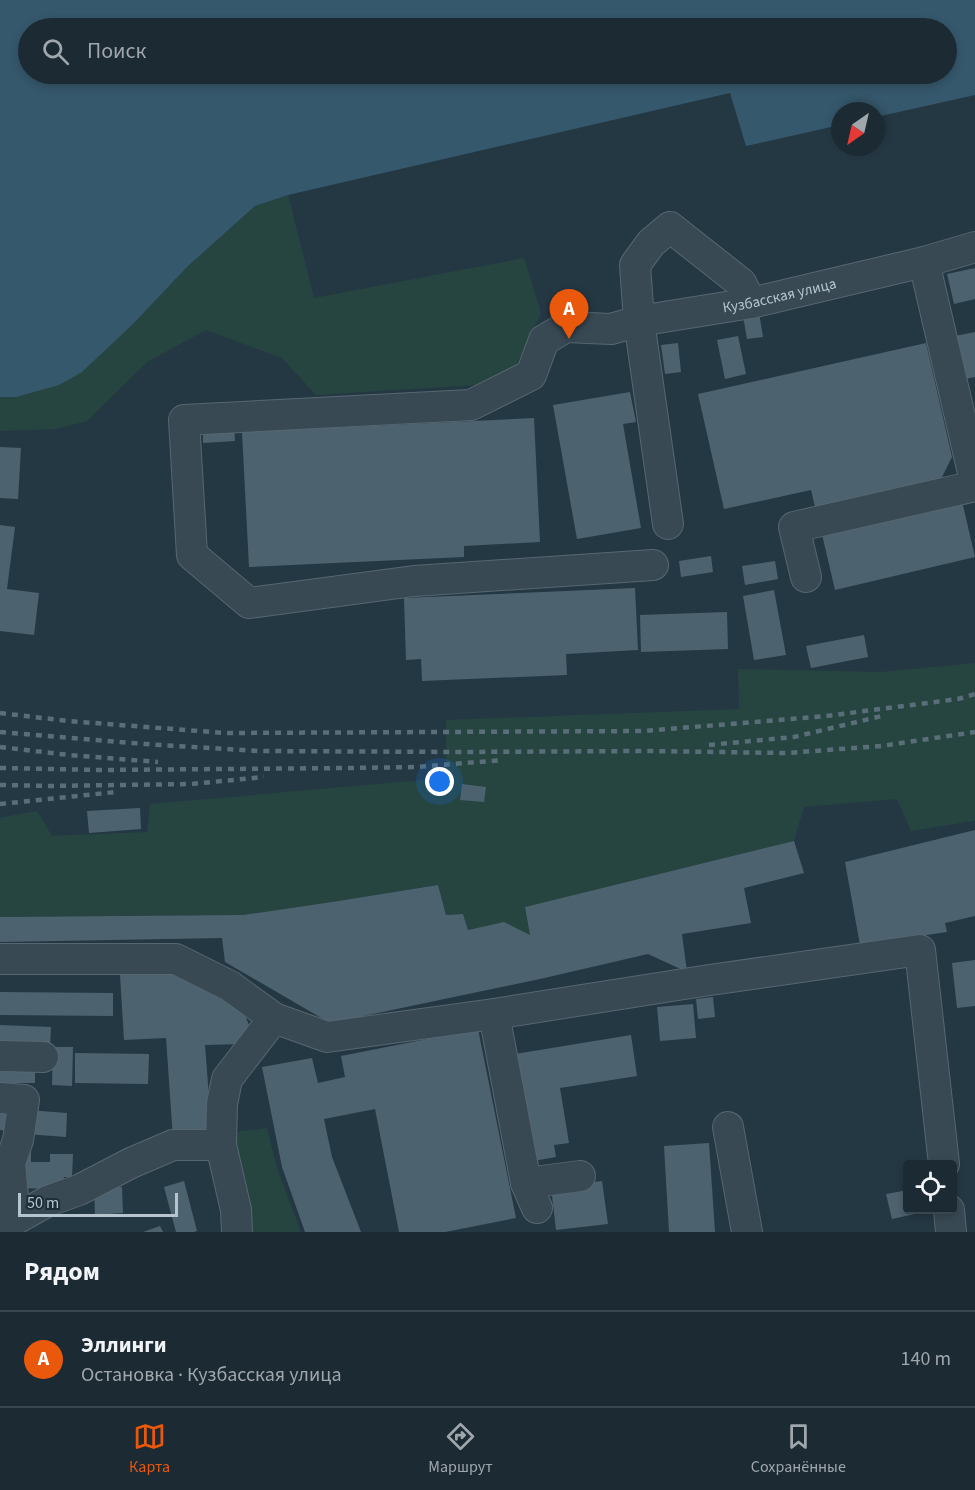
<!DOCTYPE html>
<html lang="ru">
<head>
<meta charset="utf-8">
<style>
  :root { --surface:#1b2a33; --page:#28363f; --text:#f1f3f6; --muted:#a0a7ac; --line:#39464e; --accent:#ea580c }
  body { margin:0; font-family:"Source Sans 3",sans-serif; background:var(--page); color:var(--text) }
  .controls { position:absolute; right:18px; bottom:18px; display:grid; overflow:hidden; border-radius:6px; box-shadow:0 3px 9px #0003 }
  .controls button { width:54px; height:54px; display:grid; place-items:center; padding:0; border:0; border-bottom:2px solid var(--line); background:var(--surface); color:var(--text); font:30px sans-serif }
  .compass { position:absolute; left:831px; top:102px; width:54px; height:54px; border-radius:50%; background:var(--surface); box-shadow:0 3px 9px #0003; rotate:214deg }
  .scale { position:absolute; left:18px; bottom:15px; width:160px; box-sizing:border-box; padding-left:6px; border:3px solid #b6c4cd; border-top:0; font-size:16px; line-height:21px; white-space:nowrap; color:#b6c4cd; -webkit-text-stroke:4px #1d2e38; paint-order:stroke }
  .you { position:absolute; left:440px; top:782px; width:21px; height:21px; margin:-15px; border:4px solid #fff; border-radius:50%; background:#1a73e8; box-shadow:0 0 0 9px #1a73e833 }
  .badge { display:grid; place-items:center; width:39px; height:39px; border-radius:50%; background:var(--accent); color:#fff; font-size:20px; font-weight:700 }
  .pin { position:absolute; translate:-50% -50px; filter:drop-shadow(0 2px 3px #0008) }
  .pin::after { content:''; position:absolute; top:32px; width:21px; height:18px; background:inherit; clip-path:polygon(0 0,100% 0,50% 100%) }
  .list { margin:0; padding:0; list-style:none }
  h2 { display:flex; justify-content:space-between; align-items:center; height:78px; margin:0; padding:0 24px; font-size:26px }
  h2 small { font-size:20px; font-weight:400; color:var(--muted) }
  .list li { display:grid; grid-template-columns:39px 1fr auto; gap:18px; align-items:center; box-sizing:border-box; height:96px; padding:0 24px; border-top:2px solid var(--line) }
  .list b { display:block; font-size:22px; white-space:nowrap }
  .list p { margin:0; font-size:20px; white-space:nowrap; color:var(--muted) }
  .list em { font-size:20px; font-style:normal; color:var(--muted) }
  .icon { flex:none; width:33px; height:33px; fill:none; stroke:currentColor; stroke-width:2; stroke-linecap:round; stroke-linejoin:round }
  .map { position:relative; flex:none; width:975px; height:1232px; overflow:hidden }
  .search { position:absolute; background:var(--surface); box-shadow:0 3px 9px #0003; left:18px; right:18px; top:18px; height:66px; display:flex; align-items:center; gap:15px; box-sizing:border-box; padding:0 21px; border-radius:33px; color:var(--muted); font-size:22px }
  .sheet { height:174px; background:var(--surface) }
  nav { display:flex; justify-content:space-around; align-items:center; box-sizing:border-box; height:84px; border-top:2px solid var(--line); background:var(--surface); font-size:16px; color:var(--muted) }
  nav a { display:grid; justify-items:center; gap:3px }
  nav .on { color:var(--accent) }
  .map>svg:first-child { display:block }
</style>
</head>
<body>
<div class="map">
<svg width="975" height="1232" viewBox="0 0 975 1232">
  <rect width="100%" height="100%" fill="#243844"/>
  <g fill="#264541">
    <path d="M288,195l26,103 210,-40 17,55 -25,54 -40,18 -160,10 -34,-37 -76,-28 -59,32 -60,59 -32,8 -55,2v-34h16l119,-75 52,-55 68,-61z"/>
    <path d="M975,663v157l-2,1 -62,10 -14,-32 -93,8 -10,34 -269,66 5,28 -26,-13 -36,8 -5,-16 -17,1 -8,-30 -106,17 -89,13 -243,2v-99l37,-7 15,25 95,-4 3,-28 296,-26v-58l293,-11 -1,-40 143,3z"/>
    <path d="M267,1128l10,40 24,64h-59l-14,-99z"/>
  </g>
  <path fill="#36586c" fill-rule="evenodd" d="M0,0h975v95l-99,22v-6h-36v14l-94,21 -16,-53 -442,102 -33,11 -68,61 -52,55 -53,50 -23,13 -43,12h-16zM28,28h918v46h-918z"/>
  <g fill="#4d626f">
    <path d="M975,268v31l-21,5 -7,-30z"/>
    <path d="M759,313l4,24 -16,2 -4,-23z"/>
    <path d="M975,332v45l-15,3 -10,-43z"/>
    <path d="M738,336l8,38 -21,5 -8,-39z"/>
    <path d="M678,343l3,29 -16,2 -4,-29z"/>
    <path d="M926,343l26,114 -11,22 -126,28 -4,-17 -87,19 -26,-115z"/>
    <path d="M630,392l6,30 -13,2 18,104 -64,11 -24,-134z"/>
    <path d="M534,418l6,124 -76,4v11l-215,10 -7,-135z"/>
    <path d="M234,426l1,15 -32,2v-15z"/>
    <path d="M0,447l21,1 -3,51 -18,-1z"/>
    <path d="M961,497l14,60 -140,33 -14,-60z"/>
    <path d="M0,525l15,2 -8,62 32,4 -5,42 -34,-4z"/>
    <path d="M711,556l2,16 -32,5 -2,-16z"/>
    <path d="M775,561l3,18 -33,6 -3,-19z"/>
    <path d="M635,588l3,62 -72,4 1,21 -145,6 -1,-22 -15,1 -2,-62z"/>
    <path d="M774,590l12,65 -32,5 -11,-64z"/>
    <path d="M727,612l1,37 -87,3 -1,-37z"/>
    <path d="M864,635l4,22 -57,11 -5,-22z"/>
    <path d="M462,784l24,3 -2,15 -24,-2z"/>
    <path d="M140,808l1,21 -52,4 -2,-22z"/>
    <path d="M975,830v86l-30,7 2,9 -87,13 -15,-83z"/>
    <path d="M794,841l10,32 -60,15 7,35 -69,11 5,38 -39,-18 -108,25 -210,44 -105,-61 -3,-24 -222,4v-25l243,-2 89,-13 106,-17 8,30 17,-1 5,16 36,-8 26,13 -5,-28z"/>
    <path d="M975,960v46l-18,2 -5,-45z"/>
    <path d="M162,968l80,40 7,17 -5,19 -39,1 7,91 -39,3 -7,-101 -42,2 -4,-65 42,-3z"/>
    <path d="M0,992l113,1v23l-113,-1z"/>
    <path d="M713,997l2,20 -17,2 -2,-20z"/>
    <path d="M693,1004l3,34 -36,3 -3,-34z"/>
    <path d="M0,1025l51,2 -1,22 -50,-2z"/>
    <path d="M478,1029l38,189 -71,14h-46l-24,-123 -51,10 8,38 29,75h-56l-23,-65 -20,-100 50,-9 6,25 27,-6 -4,-21z"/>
    <path d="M631,1035l6,41 -77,12 9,55 -15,2 2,12 -23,4 -18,-107z"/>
    <path d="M53,1047h20l-1,39 -20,-1z"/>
    <path d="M75,1053l74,1 -1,30 -73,-1z"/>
    <path d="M0,1064l35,1v18h-35z"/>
    <path d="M0,1110h9l-1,21 -8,-1z"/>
    <path d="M27,1110l40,3 -1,24 -40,-3z"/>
    <path d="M709,1143l6,89h-46l-5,-86z"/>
    <path d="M17,1149h14v13h19v-8h23l-1,23h-8l-1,12 -46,-1z"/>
    <path d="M184,1181l13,50 -3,1h-18l-12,-45z"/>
    <path d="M602,1181l6,43 -52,6 -5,-43z"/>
    <path d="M122,1187l1,26 -28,2 -1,-27z"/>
    <path d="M908,1190v20h6l1,4 -23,5 -6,-25z"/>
    <path d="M160,1226l3,6h-20z"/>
  </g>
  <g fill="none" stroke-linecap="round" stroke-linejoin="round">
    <defs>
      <g id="minor">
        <path d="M924,262l51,219"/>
        <path d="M668,524l-29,-203 -4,-56 16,-22 19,-16 71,56 10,20"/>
        <path id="s1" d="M653,565l-239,16 -165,22 -57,-48 -8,-135 287,-15 60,-30 13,-35 22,-13 45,2 28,-8 112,-18 173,-41 51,-15"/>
        <path d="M806,577l-12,-50 181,-41"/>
        <path d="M0,959h176l54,27 44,32 -47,61 -5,25 -1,41 15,65 1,22"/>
        <path d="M494,1014l32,169 11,25"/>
        <path d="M274,1018l53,19 167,-23 209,-33 217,-31 24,214"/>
        <path d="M0,1056l43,1"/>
        <path d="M0,1098l24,2 -6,40 -8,23 5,56"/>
        <path d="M728,1127l19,105"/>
        <path d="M526,1183l54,-7"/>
        <path d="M949,1210l2,22"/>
        <path d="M0,1228l48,-27 31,-11 52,-27 42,-18h48"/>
      </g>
    </defs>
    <use href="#minor" stroke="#576770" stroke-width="32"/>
    <use href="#minor" stroke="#394953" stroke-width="30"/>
    <g stroke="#5a6e7a" stroke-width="4.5" stroke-dasharray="6 6" stroke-linecap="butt">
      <path d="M0,713l68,8 157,12 420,-2 181,-15 132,-17 17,-5"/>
      <path d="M0,732l145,12 113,7 204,1 184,-1 141,2 94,-7 94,-14"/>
      <path d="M709,745l85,-8 92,-22"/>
      <path d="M0,747l69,8 89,7"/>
      <path d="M0,768l100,2 249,-2 68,-1 86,-7"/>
      <path d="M0,785l51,1 140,-2 73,-7"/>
      <path d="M0,804l116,-12"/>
    </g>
  </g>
  <g text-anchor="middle" stroke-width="4.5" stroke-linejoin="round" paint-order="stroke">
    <g font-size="15" fill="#b6c4cd" stroke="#1d2e38">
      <text dy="5" stroke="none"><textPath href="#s1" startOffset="1250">Кузбасская улица</textPath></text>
    </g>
  </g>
</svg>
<div class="controls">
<button><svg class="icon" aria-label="locate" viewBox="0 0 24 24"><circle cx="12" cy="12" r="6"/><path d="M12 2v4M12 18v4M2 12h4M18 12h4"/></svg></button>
</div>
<svg class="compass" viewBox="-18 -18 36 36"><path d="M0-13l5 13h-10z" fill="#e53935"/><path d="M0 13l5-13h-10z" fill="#a0a7ac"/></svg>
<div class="scale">50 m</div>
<div class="you"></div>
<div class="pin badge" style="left:569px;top:339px">A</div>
<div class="search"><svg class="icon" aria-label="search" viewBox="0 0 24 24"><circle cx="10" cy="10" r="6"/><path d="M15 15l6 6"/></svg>Поиск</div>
</div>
<section class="sheet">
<h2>Рядом<small></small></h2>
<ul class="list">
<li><span class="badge">A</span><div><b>Эллинги</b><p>Остановка · Кузбасская улица</p></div><em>140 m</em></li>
</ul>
</section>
<nav>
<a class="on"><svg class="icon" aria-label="map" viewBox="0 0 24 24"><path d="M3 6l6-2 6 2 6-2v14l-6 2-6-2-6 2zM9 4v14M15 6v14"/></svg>Карта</a>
<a><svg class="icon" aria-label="directions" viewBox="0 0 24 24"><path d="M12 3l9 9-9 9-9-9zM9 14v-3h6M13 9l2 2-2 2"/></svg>Маршрут</a>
<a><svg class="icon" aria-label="saved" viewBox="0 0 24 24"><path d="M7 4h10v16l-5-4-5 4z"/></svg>Сохранённые</a>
</nav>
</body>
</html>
